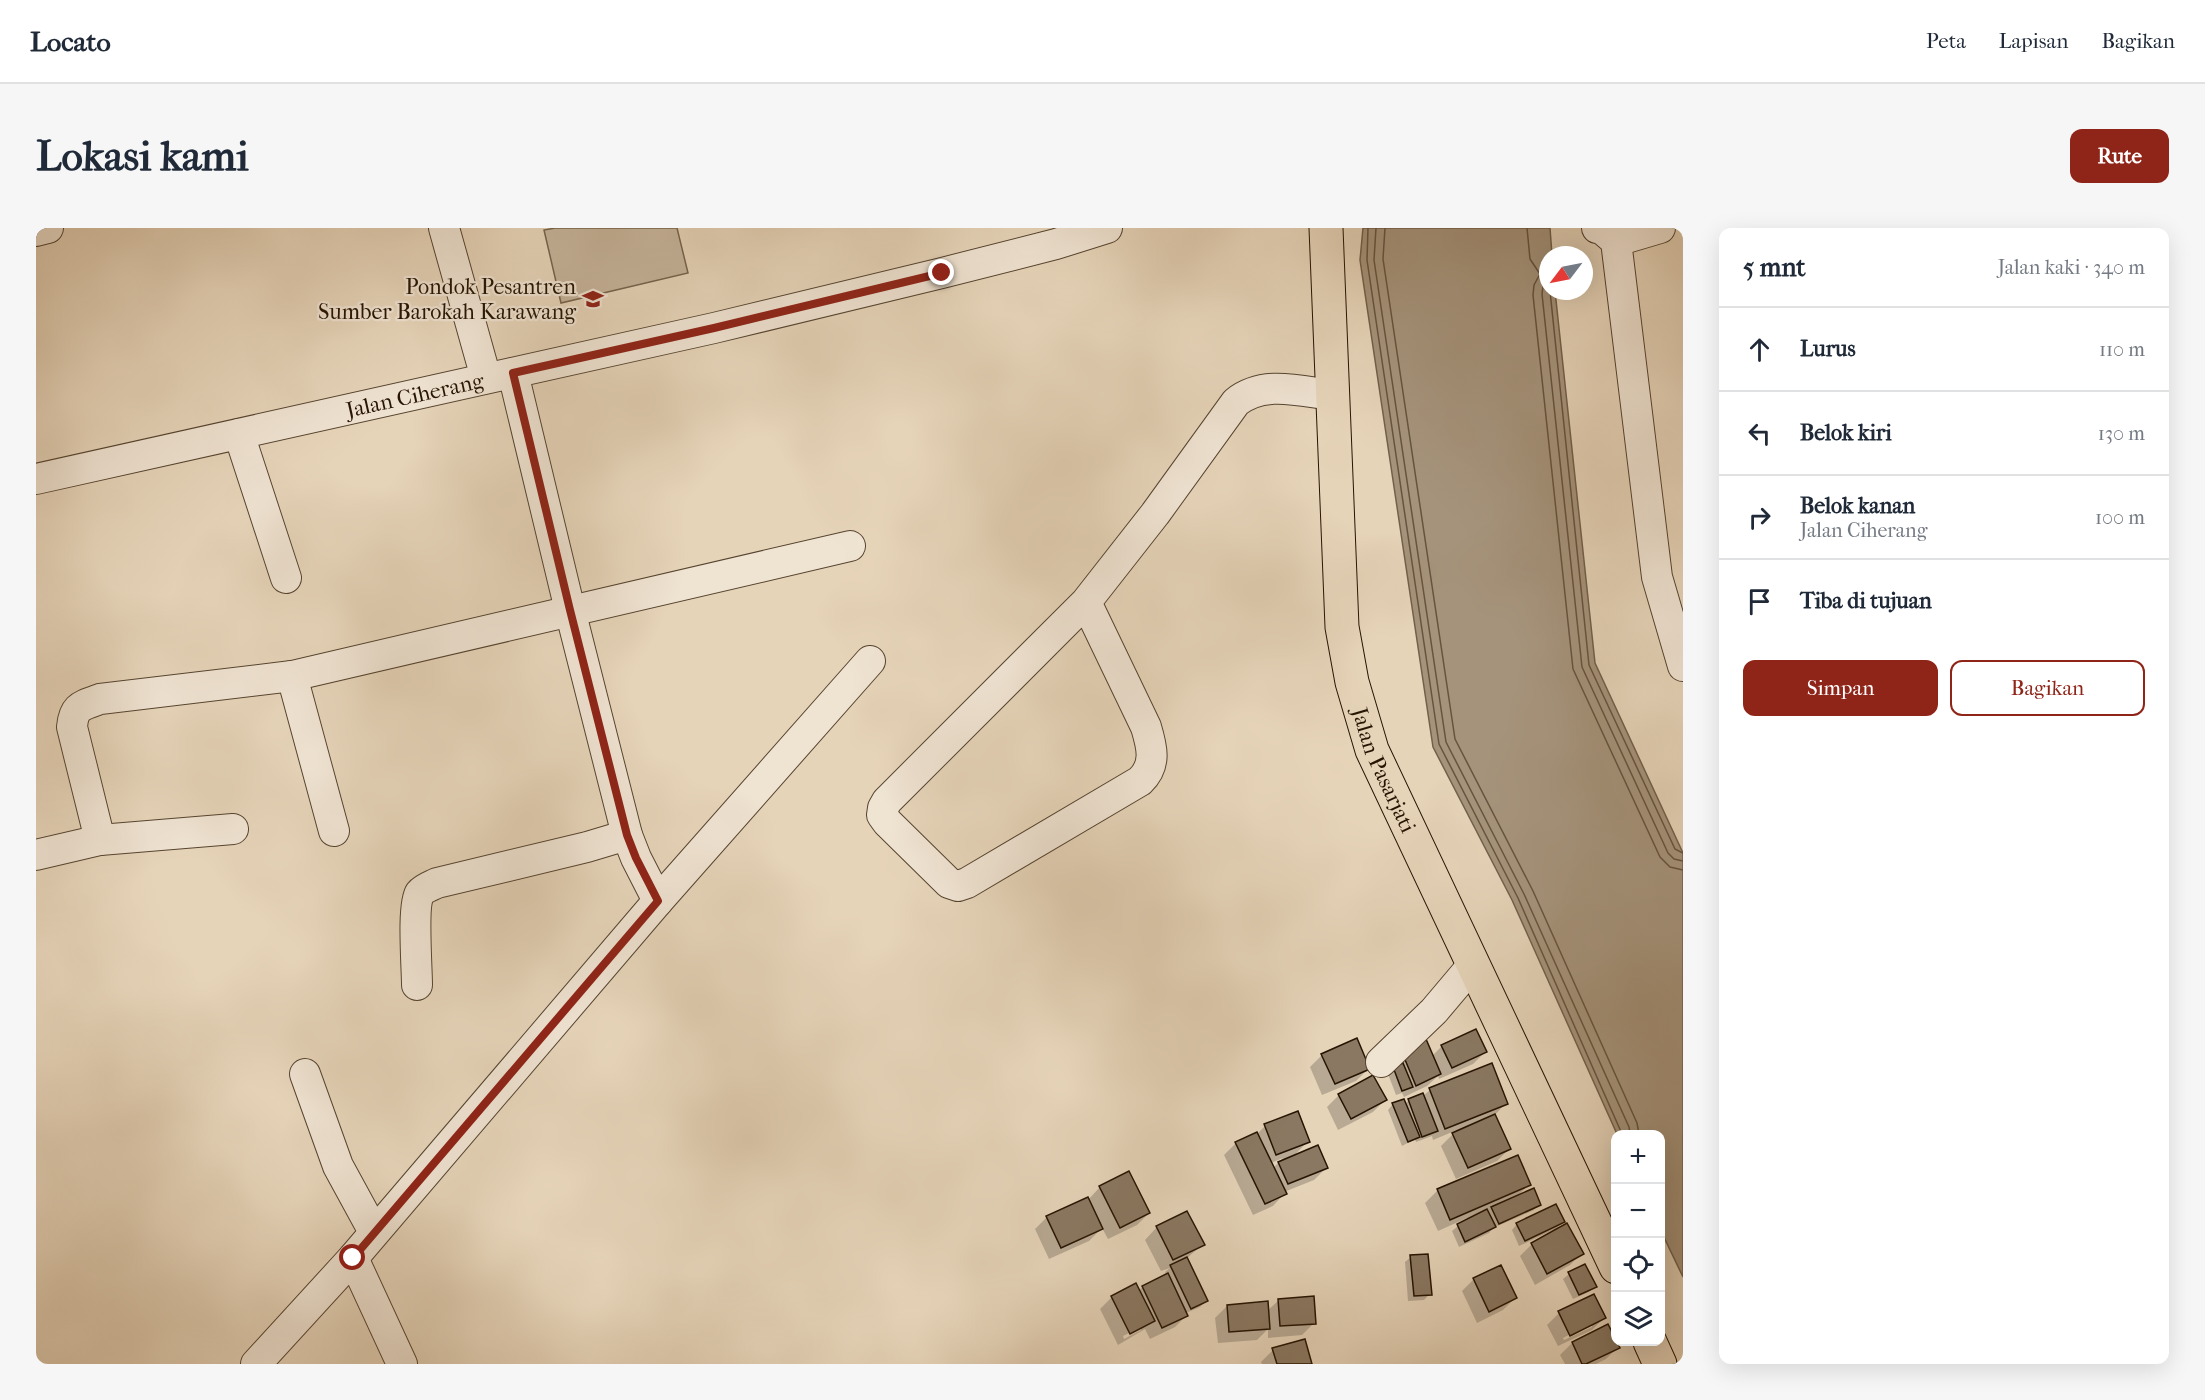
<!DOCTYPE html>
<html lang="id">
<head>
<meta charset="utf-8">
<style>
  :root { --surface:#fff; --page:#f6f6f7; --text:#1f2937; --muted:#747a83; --line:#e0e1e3; --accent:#8f2418 }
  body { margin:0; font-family:"IM FELL French Canon",serif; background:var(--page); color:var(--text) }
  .controls { position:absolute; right:18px; bottom:18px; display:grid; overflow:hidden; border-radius:12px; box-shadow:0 6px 24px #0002 }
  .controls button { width:54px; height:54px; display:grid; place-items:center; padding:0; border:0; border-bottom:2px solid var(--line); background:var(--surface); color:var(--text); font:30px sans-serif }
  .compass { position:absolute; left:1503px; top:18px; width:54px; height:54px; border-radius:50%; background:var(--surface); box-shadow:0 6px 24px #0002; rotate:238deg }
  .stop { position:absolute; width:18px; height:18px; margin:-14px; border:4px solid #8f2418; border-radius:50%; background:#fff }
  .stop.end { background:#8f2418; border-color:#fff; box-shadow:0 2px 6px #0008 }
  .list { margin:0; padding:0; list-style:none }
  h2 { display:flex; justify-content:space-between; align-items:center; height:78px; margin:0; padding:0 24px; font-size:26px }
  h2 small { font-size:20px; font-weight:400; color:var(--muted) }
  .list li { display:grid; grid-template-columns:39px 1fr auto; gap:18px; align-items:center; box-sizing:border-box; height:84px; padding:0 24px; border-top:2px solid var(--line) }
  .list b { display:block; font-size:22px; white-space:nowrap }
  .list p { margin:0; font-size:20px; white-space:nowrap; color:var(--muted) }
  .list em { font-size:20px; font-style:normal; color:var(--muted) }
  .actions { display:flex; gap:12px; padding:18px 24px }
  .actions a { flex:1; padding:14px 0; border:2px solid var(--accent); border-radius:12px; text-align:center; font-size:21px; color:var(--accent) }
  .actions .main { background:var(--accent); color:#fff }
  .icon { flex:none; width:33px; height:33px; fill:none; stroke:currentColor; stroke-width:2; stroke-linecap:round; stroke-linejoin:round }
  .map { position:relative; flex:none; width:1647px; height:1136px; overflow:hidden; border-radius:12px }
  header { display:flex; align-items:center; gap:36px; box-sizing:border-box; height:84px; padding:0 30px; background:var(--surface); border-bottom:2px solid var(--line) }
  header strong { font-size:28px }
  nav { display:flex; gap:33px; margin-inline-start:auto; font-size:21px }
  .intro { display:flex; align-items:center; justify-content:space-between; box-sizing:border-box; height:144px; padding:0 36px }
  h1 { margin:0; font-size:42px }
  .button { padding:15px 27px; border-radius:12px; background:var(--accent); color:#fff; font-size:21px; font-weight:700 }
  main { display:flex; gap:36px; padding:0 36px }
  aside { flex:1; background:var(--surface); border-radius:12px; box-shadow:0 6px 24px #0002 }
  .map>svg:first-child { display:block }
</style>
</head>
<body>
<header>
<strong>Locato</strong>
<nav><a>Peta</a><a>Lapisan</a><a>Bagikan</a></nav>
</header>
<div class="intro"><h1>Lokasi kami</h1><a class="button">Rute</a></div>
<main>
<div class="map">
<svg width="1647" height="1136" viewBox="0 0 1647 1136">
  <rect width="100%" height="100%" fill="#e6d4b9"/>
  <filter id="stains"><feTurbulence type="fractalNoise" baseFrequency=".00333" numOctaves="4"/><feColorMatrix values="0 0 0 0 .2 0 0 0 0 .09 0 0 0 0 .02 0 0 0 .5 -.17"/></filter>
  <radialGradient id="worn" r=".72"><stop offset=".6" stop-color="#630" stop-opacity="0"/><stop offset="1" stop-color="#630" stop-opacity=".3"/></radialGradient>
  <path fill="#c5b39a" stroke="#76644e" stroke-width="1.5" d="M519,0h122l11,45 -127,30 -17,-73z"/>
  <path fill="#a5937b" stroke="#72604b" stroke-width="1.5" d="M1327,0h187l2,27h-4v36h7l40,372 88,190v424l-22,-46 -1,-97h-43l-105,-234 -79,-153 -73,-487z"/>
  <g fill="#0003" fill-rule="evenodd">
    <path d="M1406,818l43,6 -12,12 -34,15 -1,-3 -11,10 -23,11 -2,-4 -6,2 -8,-21 14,-22 30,4z"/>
    <path d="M1286,827l47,13 -13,13 -34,14 -12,-28z"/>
    <path d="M1394,862l76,13 -12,13 15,33 -12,12 -41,18 -15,-33 16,-16 -24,10 -1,-4 -16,6 -1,-3 -13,7 -14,-36 5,-6h12l4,-4 14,-4z"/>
    <path d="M1303,867l46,5 -12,12 -35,18 -11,-23z"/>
    <path d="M1229,898l43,15 -15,16 33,11 -12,12 -30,12 1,1 -12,13 -20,9 -29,-60 12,-12 22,-10zM1247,930l-10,10 -2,-5z"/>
    <path d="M1481,929l12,28 -13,12 23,7 -5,6 -41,18 -4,5 -30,14 -7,-16 6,-5 10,-6 -1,-2 -29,13 -13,-28 12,-12z"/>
    <path d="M1064,959l49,26 -12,12 -29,14 -6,-11 -13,13 -40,18 -14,-30 12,-12 41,-17z"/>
    <path d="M1527,994l-9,9 28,22 -12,12 -35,20 -15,-29 12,-12 22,-12 -1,-2 -34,16 -7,-16 5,-6z"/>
    <path d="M1121,999l46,17 -17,15 20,42 -6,6 -14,6 1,2 -12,12 -25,12 -5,-10 -27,16 -18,-36 12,-12 23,-12 3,6 5,-4 24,-11 -2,-4 5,-4 -9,3 -16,-31zM1105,1099v3l-17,9 -1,-3z"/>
    <path d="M1375,1029l19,37 -6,6 -16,1 -3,-39z"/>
    <path d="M1533,1046l26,12 -6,6 -16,7 -10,-20z"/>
    <path d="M1438,1051l41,19 -12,12 -26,13 -15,-32z"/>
    <path d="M1243,1072l35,23 -12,12 -34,3v-9l-11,11 -39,3 -3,-25 12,-12 40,5z"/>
    <path d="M1523,1085l45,5 -12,12 -34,16 -11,-21zM1556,1095v4l-28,13 -1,-2z"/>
    <path d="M1571,1098l11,21 -12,12 -10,5h-31l-5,-9 12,-12z"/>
    <path d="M1237,1122l38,14h-49l-1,-2z"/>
  </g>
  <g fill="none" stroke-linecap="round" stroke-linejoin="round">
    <g stroke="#66543f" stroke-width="1.5">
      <path d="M1332,0l-1,32 72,484 79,154 104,236"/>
      <path d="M1340,0l-2,32 72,482 78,152 105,233 1,7"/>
      <path d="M1349,0l-2,31 72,480 78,152 104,232 2,11"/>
      <path d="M1491,0l3,31 10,15 -6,11 -1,10 40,374 87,188 10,10 13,3"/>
      <path d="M1512,52l-5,6 -1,8 40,373 86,186 6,6 9,2"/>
      <path d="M1514,63l39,374 86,184 8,4"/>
    </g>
  </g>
  <g fill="#8a7862" stroke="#261403" stroke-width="1.5">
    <path d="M1440,801l11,23 -35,16 -11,-23z"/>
    <path d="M1321,810l13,31 -35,15 -14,-30z"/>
    <path d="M1390,811l15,35 -25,12 -15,-36z"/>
    <path d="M1367,835l10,24 -11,4 -9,-24z"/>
    <path d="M1456,835l16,41 -63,25 -16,-41z"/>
    <path d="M1337,847l14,25 -36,19 -13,-25z"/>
    <path d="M1387,865l15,38 -16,6 -14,-38z"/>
    <path d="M1368,871l16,38 -12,5 -16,-39z"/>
    <path d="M1262,883l12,31 -34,13 -12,-31z"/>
    <path d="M1459,886l16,35 -43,19 -16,-35z"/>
    <path d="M1221,904l30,62 -22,10 -30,-62z"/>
    <path d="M1282,917l10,23 -40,16 -10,-22z"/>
    <path d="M1482,927l13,30 -81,35 -13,-31z"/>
    <path d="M1093,943l21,42 -30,15 -21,-42z"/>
    <path d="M1498,960l7,17 -42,19 -8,-17z"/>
    <path d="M1052,969l15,32 -42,19 -15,-32z"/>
    <path d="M1520,976l9,18 -40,19 -9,-18z"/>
    <path d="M1451,981l9,18 -31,15 -8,-18z"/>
    <path d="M1151,983l18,34 -32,15 -17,-34z"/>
    <path d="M1531,995l17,31 -37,20 -16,-31z"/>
    <path d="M1392,1026l4,41 -18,1 -4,-41z"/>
    <path d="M1151,1029l21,44 -17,8 -21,-44z"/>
    <path d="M1549,1036l12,23 -18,8 -11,-23z"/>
    <path d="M1465,1037l16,33 -28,14 -16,-34z"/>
    <path d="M1132,1045l20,43 -26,12 -20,-42z"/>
    <path d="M1100,1055l19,38 -25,13 -19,-38z"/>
    <path d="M1558,1066l12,24 -36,18 -12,-25z"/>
    <path d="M1278,1068l2,28 -36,2 -2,-27z"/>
    <path d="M1232,1073l2,28 -41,3 -2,-27z"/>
    <path d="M1572,1096l12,24 -34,16h-4l-10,-22z"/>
    <path d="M1269,1111l7,25h-35l-5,-16z"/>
  </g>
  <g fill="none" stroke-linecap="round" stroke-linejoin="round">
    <defs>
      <g id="minor">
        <path d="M408,0l42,150"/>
        <path d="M1561,0l5,1 14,12 41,336 26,89"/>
        <path d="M0,3l12,-3"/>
        <path d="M1580,13l44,-13"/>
        <path d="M477,145l57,237 57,225 9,23 22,43"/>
        <path d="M203,206l47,144"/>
        <path id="s1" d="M0,251l678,-151 228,-55 114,-29 51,-16"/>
        <path d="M1050,374l60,125c6,20 11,38 -6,54l-173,102 -9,3 -9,-3 -62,-61 -5,-7 1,-7 4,-7 199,-199 69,-88 81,-112c28,-22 63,-11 95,-7"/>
        <path d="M256,448l42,155"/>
        <path d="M64,612l-28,-113c2,-21 9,-21 28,-28l192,-23 558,-130"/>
        <path d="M0,627l64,-15 133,-11"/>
        <path d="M381,757c0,-17 -5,-80 3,-92 4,-5 11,-7 17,-10l150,-36 40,-12"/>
        <path d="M1345,834l53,-51 38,-45"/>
        <path d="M269,846l33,92 36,66"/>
        <path d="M317,1030l49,106"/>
        <path d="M220,1136l97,-106 305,-357 212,-240"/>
      </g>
      <g id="major">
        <path id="s2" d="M1290,0l16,399 10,55 20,68 244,517"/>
        <path d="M1614,1114l10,22"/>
      </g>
    </defs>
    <use href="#minor" stroke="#564430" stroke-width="32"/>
    <use href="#major" stroke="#261403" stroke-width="35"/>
    <use href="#minor" stroke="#efe3d2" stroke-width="30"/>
    <use href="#major" stroke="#e6d4b9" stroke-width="33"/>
  </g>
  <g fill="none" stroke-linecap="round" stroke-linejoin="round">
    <path stroke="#8f2418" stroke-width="8" d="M317,1030l305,-357 -22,-43 -9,-23 -57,-225 -57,-237 201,-45 228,-55"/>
  </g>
  <defs>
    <symbol id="school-bare" viewBox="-9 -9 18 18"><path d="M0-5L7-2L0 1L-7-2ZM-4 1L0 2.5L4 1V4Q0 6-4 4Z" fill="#8f2418" stroke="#efe3d2" stroke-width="2.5" paint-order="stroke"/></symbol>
  </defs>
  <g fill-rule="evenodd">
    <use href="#school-bare" x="542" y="56" width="30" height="30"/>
  </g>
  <g text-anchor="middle" stroke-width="4.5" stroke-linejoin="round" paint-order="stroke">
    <g font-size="22" fill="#261403" stroke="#efe3d2" text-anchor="end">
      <text x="540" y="66">Pondok Pesantren<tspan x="540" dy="25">Sumber Barokah Karawang</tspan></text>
    </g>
    <g font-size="22" fill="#261403" stroke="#efe3d2">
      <text dy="8" stroke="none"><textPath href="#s1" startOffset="388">Jalan Ciherang</textPath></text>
      <text dy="8" stroke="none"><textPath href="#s2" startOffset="549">Jalan Pasarjati</textPath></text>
    </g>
  </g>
  <rect width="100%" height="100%" filter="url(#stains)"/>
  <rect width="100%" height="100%" fill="url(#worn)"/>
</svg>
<div class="controls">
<button>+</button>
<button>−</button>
<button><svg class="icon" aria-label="locate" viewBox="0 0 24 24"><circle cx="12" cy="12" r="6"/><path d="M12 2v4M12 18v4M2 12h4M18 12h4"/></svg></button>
<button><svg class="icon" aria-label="layers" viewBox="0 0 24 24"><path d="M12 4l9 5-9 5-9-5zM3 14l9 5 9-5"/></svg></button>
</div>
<svg class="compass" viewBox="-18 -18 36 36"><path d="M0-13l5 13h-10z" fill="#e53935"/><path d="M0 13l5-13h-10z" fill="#747a83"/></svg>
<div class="stop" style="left:317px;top:1030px"></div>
<div class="stop end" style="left:906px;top:45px"></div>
</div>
<aside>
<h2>5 mnt<small>Jalan kaki · 340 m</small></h2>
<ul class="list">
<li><svg class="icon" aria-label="ahead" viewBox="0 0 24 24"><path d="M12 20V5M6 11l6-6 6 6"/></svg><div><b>Lurus</b></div><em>110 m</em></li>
<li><svg class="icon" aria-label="left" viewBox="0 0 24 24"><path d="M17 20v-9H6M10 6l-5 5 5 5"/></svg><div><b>Belok kiri</b></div><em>130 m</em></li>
<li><svg class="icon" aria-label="right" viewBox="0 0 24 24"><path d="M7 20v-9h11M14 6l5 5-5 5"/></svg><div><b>Belok kanan</b><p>Jalan Ciherang</p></div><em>100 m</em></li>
<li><svg class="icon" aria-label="arrive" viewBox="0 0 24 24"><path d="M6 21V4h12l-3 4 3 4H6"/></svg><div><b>Tiba di tujuan</b></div></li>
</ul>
<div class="actions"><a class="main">Simpan</a><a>Bagikan</a></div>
</aside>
</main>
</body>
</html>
